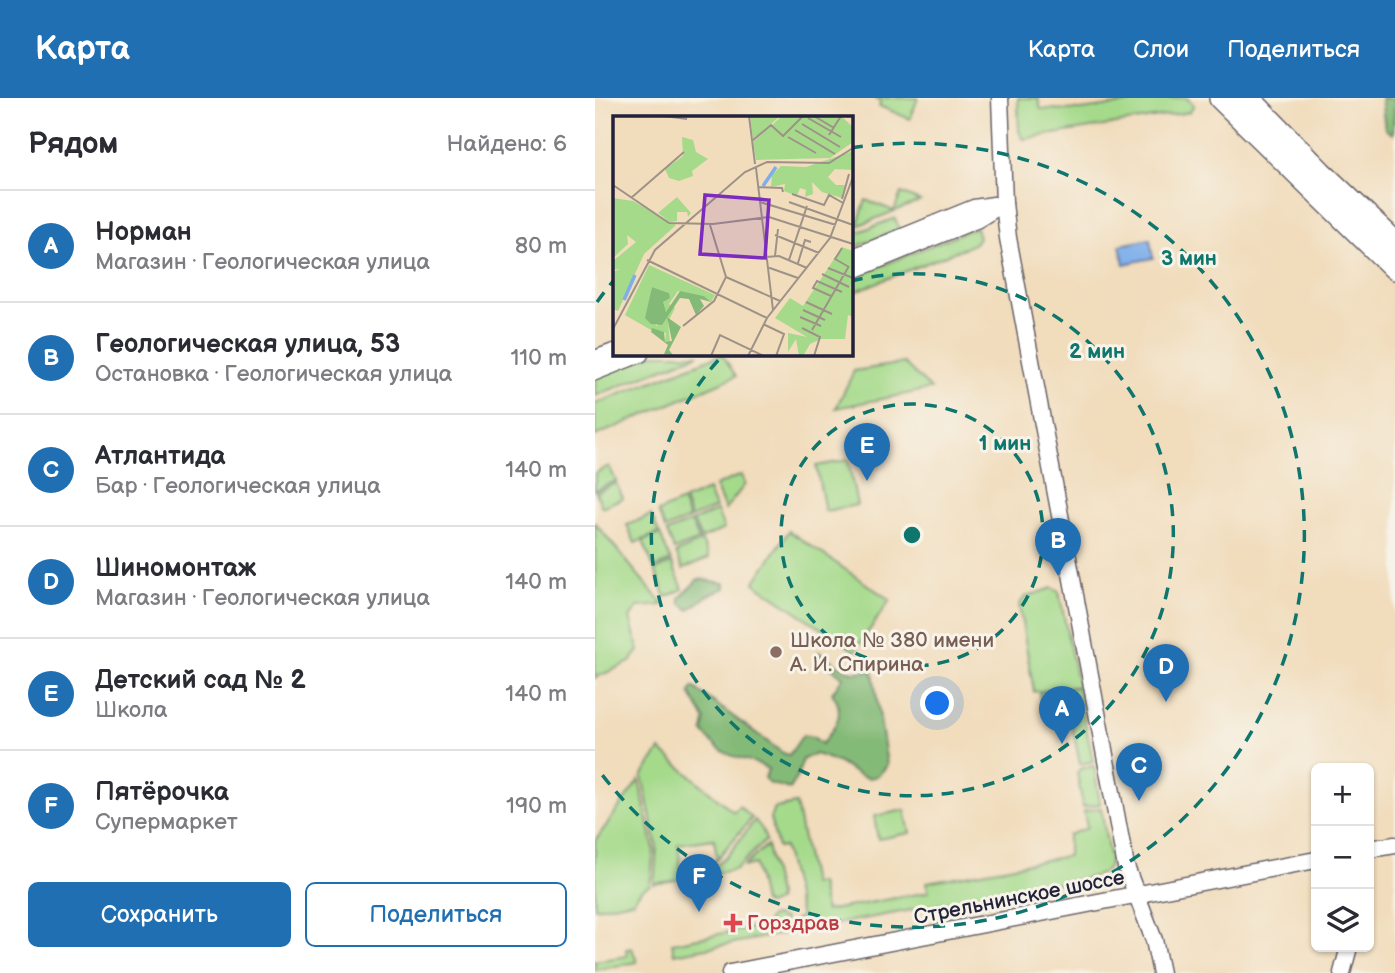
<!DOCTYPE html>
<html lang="ru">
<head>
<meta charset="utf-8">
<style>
  :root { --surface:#fff; --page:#f2f2f3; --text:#2b2b33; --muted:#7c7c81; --line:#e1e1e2; --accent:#1f6fb2 }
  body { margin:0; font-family:"Balsamiq Sans",sans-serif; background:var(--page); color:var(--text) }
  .controls { position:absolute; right:21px; bottom:21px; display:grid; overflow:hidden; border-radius:10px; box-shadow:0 2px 5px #0004 }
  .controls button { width:63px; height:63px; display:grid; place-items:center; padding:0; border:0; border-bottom:2px solid var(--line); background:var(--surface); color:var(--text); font:35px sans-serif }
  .you { position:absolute; left:343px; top:606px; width:24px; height:24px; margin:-18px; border:5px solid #fff; border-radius:50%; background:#1a73e8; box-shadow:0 0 0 10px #1a73e833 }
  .badge { display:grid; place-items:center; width:46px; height:46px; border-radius:50%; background:var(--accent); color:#fff; font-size:23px; font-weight:700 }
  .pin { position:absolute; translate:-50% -58px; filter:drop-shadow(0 2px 4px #0008) }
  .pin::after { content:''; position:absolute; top:37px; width:24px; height:21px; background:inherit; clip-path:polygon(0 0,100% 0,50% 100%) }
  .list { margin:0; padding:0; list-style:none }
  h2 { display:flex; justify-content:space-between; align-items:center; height:91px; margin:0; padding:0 28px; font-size:30px }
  h2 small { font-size:23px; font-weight:400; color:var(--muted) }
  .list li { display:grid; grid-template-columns:46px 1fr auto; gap:21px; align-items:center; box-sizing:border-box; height:112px; padding:0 28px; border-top:2px solid var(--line) }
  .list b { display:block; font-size:26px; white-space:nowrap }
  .list p { margin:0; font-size:23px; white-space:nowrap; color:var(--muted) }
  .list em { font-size:23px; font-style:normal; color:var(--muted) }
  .actions { display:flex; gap:14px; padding:21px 28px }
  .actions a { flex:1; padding:16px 0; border:2px solid var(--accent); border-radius:10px; text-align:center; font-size:24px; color:var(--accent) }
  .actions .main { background:var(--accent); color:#fff }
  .icon { flex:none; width:38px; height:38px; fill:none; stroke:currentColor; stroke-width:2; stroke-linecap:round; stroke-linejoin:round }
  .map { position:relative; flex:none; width:800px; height:875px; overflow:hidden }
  header { display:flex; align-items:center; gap:42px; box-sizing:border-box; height:98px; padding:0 35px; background:var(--accent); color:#fff }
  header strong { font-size:33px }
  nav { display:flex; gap:38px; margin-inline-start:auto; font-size:24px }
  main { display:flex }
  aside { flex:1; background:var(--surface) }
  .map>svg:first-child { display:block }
</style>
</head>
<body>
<header>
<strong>Карта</strong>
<nav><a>Карта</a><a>Слои</a><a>Поделиться</a></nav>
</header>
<main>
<aside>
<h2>Рядом<small>Найдено: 6</small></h2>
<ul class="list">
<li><span class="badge">A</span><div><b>Норман</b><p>Магазин · Геологическая улица</p></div><em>80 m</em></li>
<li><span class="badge">B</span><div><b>Геологическая улица, 53</b><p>Остановка · Геологическая улица</p></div><em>110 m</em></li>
<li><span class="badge">C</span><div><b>Атлантида</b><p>Бар · Геологическая улица</p></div><em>140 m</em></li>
<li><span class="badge">D</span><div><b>Шиномонтаж</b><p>Магазин · Геологическая улица</p></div><em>140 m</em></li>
<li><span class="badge">E</span><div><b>Детский сад № 2</b><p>Школа</p></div><em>140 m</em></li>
<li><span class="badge">F</span><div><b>Пятёрочка</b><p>Супермаркет</p></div><em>190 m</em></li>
</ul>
<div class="actions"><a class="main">Сохранить</a><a>Поделиться</a></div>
</aside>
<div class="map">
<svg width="800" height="875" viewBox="0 0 800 875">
  <rect width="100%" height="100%" fill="#f7f3e8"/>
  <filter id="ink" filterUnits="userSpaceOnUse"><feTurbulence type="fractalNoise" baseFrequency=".0143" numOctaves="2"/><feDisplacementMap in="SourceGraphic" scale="14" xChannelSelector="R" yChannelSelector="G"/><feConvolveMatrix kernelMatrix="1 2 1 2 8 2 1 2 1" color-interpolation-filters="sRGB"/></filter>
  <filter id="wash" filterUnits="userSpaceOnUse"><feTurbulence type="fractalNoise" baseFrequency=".00686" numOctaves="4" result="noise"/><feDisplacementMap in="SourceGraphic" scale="28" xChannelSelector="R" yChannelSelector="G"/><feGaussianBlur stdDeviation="1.57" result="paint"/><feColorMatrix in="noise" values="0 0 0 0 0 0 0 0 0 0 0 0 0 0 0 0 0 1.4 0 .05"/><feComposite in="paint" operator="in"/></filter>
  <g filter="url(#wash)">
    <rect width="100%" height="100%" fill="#f1dcbb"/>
    <g fill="#a5da8b" stroke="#647e63" stroke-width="2" fill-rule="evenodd">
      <path d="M279,0h44l-8,21 -31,-13 2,-5z"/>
      <path d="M423,0h20l3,11 40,1 43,-6 23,-6h40l7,7 -4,7 -167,27 -4,-8z"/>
      <path d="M306,95l19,8 -63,25 9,-26 28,11z"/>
      <path d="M300,120l4,11 -43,18 -5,-3v-9z"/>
      <path d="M381,129l3,11 -5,6 -123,49v-15z"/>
      <path d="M58,256h46l-104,42v-19z"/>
      <path d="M127,256l14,22 -141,60v-32z"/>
      <path d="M309,265l27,26 -95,19 18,-37z"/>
      <path d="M253,362l9,45 -32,6 -9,-45z"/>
      <path d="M14,368l7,15 -21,9v-17z"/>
      <path d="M146,377l4,9 -20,26 -10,-24z"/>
      <path d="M21,385l7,15 -21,9 -6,-15z"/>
      <path d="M113,392l7,18 -24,10 -7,-18z"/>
      <path d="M87,403l7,18 -24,10 -7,-17z"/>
      <path d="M122,413l7,18 -23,10 -8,-18z"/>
      <path d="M56,417l8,18 -24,10 -8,-18z"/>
      <path d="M96,424l8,18 -25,10 -7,-18z"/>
      <path d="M0,425l68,82 -25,2 -8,11 9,33 -9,11 -35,16z"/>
      <path d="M194,433l101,69 -35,51 -101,-68z"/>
      <path d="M65,436l11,27 -17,7 -11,-27z"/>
      <path d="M107,443l7,17 -26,11 -7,-16z"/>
      <path d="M77,465l11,26 -17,8 -11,-27z"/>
      <path d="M457,490l7,4 19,94 -44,6 -15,-87 6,-8z"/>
      <path d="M470,590h13l15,73 -13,3 -12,-58 -26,5 -3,-18z"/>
      <path d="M65,652l74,62 5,-6 13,12 -49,57 -49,9 3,-37 -15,-71zM119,741l3,19 -6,7 -30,4 -3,-25z"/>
      <path d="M499,668l6,38 -17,3 -6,-34 3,-4z"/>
      <path d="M44,682l15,69 -4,36 -9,5 -8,11 -38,7v-67z"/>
      <path d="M201,706l16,80 8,-1 5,28 103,-19 -1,-10 141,-26v-21l19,-7 -3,-17 17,-3 9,52c-2,14 -11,15 -23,18l-290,53 -2,-12 6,-2 -17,-70 -6,1 -8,-30 5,-10z"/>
      <path d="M310,712l5,23 -32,6 -4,-23z"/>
      <path d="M160,722l7,9 4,11 -30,29 -29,6 25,-25z"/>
      <path d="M172,747l11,50 -1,6 -9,4 -5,-3 -8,-38 -12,3z"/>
      <path d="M178,818l11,3 3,14 -113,21 -2,-11 94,-18 3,-7z"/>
      <path d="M37,850l5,14 -42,8v-9l32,-5 -1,-7z"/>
    </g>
    <g fill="#84ba77" stroke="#536e59" stroke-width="2">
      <path d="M786,0h14l-2,36 -8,-5z"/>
      <path d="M103,481l27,4v5l-18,8 -18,14 -9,-7v-5z"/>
      <path d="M224,554c11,5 19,16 30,19 9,3 15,-2 24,1l14,93c-16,26 -32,6 -50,-3 -7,-3 -15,-6 -22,-8l-12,5 -6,18 -7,12 -22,-6 -3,-5 3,-9c-31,-17 -40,-5 -65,-37l2,-13 -15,-26 3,-6 90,66 6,2 14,-20 10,2 9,7c13,-17 25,-30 10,-51l11,-16 -24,-19z"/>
    </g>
    <path fill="#7eafea" stroke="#506892" stroke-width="2" d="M555,141l3,19 -29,6 -4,-19z"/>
  </g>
  <g filter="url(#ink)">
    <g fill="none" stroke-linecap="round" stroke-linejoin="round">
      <defs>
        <g id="minor">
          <path d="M405,0l4,105 4,35 118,629 28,73 7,33"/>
          <path d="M256,160l123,-50 20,-3"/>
          <path d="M256,173l127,-52 26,-16"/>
          <path d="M0,261l19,-7"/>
          <path d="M0,274l45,-18"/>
          <path d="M774,751l26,-4"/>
          <path d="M135,875l586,-113"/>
          <path d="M747,875l7,-26"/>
        </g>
        <g id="highway">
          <path d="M626,0l174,170"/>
          <path d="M653,0l73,75 74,70"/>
        </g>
      </defs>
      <use href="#minor" stroke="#6a6368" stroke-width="19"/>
      <use href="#highway" stroke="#6a6368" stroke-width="26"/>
      <use href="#minor" stroke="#fff" stroke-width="16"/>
      <use href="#highway" stroke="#fff" stroke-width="23"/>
    </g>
  </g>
  <g fill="none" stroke="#0f766e" stroke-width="3.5" stroke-dasharray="12 9">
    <circle cx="317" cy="437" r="131"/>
    <path d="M256 183A261 261 0 1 1 129 256"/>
    <path d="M2 204A392 392 0 0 1 19 182M256 50A392 392 0 1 1 2 670"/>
  </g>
  <circle fill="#8d6e63" stroke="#f7f3e8" stroke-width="2.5" cx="181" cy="554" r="7"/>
  <path fill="#e0444e" stroke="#f7f3e8" stroke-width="2.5" d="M134.5 814.5h7v7h7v7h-7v7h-7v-7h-7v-7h7z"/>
  <g text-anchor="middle" stroke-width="6" stroke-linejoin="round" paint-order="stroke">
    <g font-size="21" fill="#785e54" stroke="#f7f3e8" text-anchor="start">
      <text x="195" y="549">Школа № 380 имени<tspan x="195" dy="24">А. И. Спирина</tspan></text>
    </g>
    <g font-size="21" fill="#22223b" stroke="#f7f3e8">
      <text transform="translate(424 799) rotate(-11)" y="7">Стрельнинское шоссе</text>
    </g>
    <g font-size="21" fill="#be3a42" stroke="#f7f3e8" text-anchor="start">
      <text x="152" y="832">Горздрав</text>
    </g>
  </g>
  <g transform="translate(18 18)">
    <rect width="240" height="240" fill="#f1dcbb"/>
    <path d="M137,0h30l-27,24zM169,0h59l12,11v15l-23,16 -74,2 -3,-18zM69,21l11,3 3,12 12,7 -16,12 1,5 -14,5 -10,-3 -4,-9 18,-13zM240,35v19l-18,-1 -7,8 8,8h9l-3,13 -20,-6 -10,-10 1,12 -8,3 1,-7 -6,-2 -3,8 -13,-5 1,-7 -14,3 1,-12 9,-9 25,1zM64,81l14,16 -3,4 -1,-5h-10v9l-7,1 -12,-9zM0,82l20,3 43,24 -32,29 -26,57 -5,-2v-37l7,-3 -7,1v-9l23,-19 -9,-7 1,9 -15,14zM229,131l11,4v66l-5,-2 -3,24h-24l-11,5 -7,12h-4l-3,-17 -8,13v-19l19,4 -32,-19 15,-20 13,8zM36,149l66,30 -4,7 -7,-6 -26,-5 -9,13 6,4 -7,14 2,20h-5l1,-9 -15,-3 -26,-15zM39,171l17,6 -6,9 -1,7 6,3 -11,14 -11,-8z" fill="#a5da8b" fill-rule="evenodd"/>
    <path d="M39,171l17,6 1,5 -7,4 3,10 14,-21 24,5 7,6 -11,-3 4,7 -8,9 -7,-16 -9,-1 -18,27 -11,-1 -6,-6zM54,201l14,10 -12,23 4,5 -9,-1 4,-9 -17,-13 1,-4 12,4 1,10 7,-1z" fill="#84ba77"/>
    <path fill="none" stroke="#7eafea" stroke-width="3.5" d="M150,70l13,-19M11,184l11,-25"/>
    <path fill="none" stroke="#9e9288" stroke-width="2" d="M51,0l23,3M136,0l6,48M201,0l20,12M195,2l33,19M189,8l38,23M182,14l40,24M216,19l12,-19M175,21l28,16M139,25l19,-16 12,11 20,-20M143,52l17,142M0,69l56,38 44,1 56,-7 84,27M145,71l24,1 1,4M179,78l32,11 5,-10 14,8M18,82l53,-46M229,83l7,-25M147,86l76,23M176,86l64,23M162,119l44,18M229,132l-7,11 14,8M162,140l3,-27M153,141l13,-1 28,12M34,144l120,58M176,144l18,-54M185,147l7,-23 6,2M154,151l31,11M215,152l25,10M209,158l27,13M113,161l54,24M218,180l-18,-8 4,-7 25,11M193,186l26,12M190,194l22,10M187,201l21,9M150,208l21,10 -8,22M70,210l31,-25 12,-24 -16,-52M189,212l18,9 -6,19M0,213l42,-79 90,-78 22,-10 62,1 24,-15M199,214l37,-64M98,240l9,-21 44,21M135,240l19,-38 63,-80 23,-61"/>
    <path fill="#7b2cbf" fill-opacity="0.15" stroke="#7b2cbf" stroke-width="3.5" d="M92,79l64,5 -4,58 -65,-4z"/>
    <rect width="240" height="240" fill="none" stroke="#22223b" stroke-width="3.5"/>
  </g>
  <circle cx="317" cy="437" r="10" fill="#0f766e" stroke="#f7f3e8" stroke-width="3.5"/>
  <g font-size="21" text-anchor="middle" font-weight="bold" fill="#0f766e" stroke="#f7f3e8" stroke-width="6" stroke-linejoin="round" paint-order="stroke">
    <text x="594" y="167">3 мин</text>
    <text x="502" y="260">2 мин</text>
    <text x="410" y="352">1 мин</text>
  </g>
</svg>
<div class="controls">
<button>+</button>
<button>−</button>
<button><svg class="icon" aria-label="layers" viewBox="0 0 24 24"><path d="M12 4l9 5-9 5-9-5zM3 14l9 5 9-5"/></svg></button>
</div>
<div class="you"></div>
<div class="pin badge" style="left:467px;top:646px">A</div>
<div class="pin badge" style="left:463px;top:478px">B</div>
<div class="pin badge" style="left:544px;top:703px">C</div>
<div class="pin badge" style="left:571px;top:604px">D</div>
<div class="pin badge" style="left:272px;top:383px">E</div>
<div class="pin badge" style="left:104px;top:814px">F</div>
</div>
</main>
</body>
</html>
